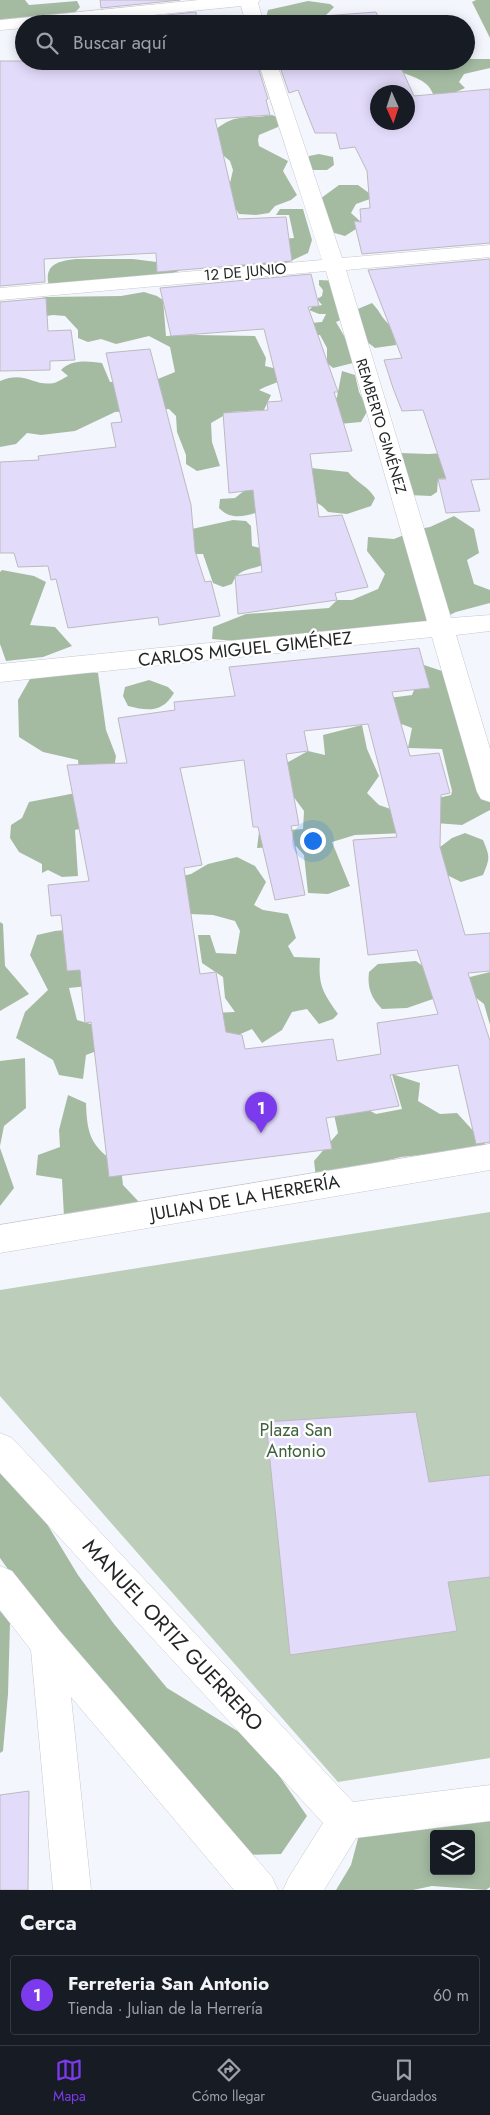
<!DOCTYPE html>
<html lang="es">
<head>
<meta charset="utf-8">
<style>
  :root { --surface:#171b24; --page:#20242c; --text:#f1f3f6; --muted:#9ea1a6; --line:#363941; --accent:#7c3aed }
  body { margin:0; font-family:Jost,sans-serif; background:var(--page); color:var(--text) }
  .controls { position:absolute; right:15px; bottom:15px; display:grid; overflow:hidden; border-radius:5px; box-shadow:0 2px 12px #0003 }
  .controls button { width:45px; height:45px; display:grid; place-items:center; padding:0; border:0; border-bottom:1px solid var(--line); background:var(--surface); color:var(--text); font:25px sans-serif }
  .compass { position:absolute; left:370px; top:85px; width:45px; height:45px; border-radius:50%; background:var(--surface); box-shadow:0 2px 12px #0003; rotate:177deg }
  .you { position:absolute; left:312px; top:840px; width:18px; height:18px; margin:-12px; border:4px solid #fff; border-radius:50%; background:#1a73e8; box-shadow:0 0 0 8px #1a73e833 }
  .badge { display:grid; place-items:center; width:32px; height:32px; border-radius:50%; background:var(--accent); color:#fff; font-size:16px; font-weight:700 }
  .pin { position:absolute; translate:-50% -41px; filter:drop-shadow(0 1px 2px #0008) }
  .pin::after { content:''; position:absolute; top:26px; width:18px; height:15px; background:inherit; clip-path:polygon(0 0,100% 0,50% 100%) }
  .list { margin:0; padding:0; list-style:none }
  h2 { display:flex; justify-content:space-between; align-items:center; height:65px; margin:0; padding:0 20px; font-size:21px }
  h2 small { font-size:16px; font-weight:400; color:var(--muted) }
  .list li { display:grid; grid-template-columns:32px 1fr auto; gap:15px; align-items:center; box-sizing:border-box; height:80px; margin:0 10px 10px; padding:0 10px; border:1px solid var(--line); border-radius:5px }
  .list b { display:block; font-size:19px; white-space:nowrap }
  .list p { margin:0; font-size:16px; white-space:nowrap; color:var(--muted) }
  .list em { font-size:16px; font-style:normal; color:var(--muted) }
  .icon { flex:none; width:28px; height:28px; fill:none; stroke:currentColor; stroke-width:2; stroke-linecap:round; stroke-linejoin:round }
  .map { position:relative; flex:none; width:490px; height:1890px; overflow:hidden }
  .search { position:absolute; background:var(--surface); box-shadow:0 2px 12px #0003; left:15px; right:15px; top:15px; height:55px; display:flex; align-items:center; gap:12px; box-sizing:border-box; padding:0 18px; border-radius:28px; color:var(--muted); font-size:19px }
  .sheet { height:155px; background:var(--surface) }
  nav { display:flex; justify-content:space-around; align-items:center; box-sizing:border-box; height:70px; border-top:1px solid var(--line); background:var(--surface); font-size:14px; color:var(--muted) }
  nav a { display:grid; justify-items:center; gap:2px }
  nav .on { color:var(--accent) }
  .map>svg:first-child { display:block }
</style>
</head>
<body>
<div class="map">
<svg width="490" height="1890" viewBox="0 0 490 1890">
  <rect width="100%" height="100%" fill="#f4f6fd"/>
  <path fill="#bccdba" d="M490,1212v546l-152,24 -338,-386v-106z"/>
  <g fill="#a4bba2" fill-rule="evenodd">
    <path d="M0,0h25l4,5 48,-4 3,6 -8,9 -72,4z"/>
    <path d="M476,0h14v38l-18,-36z"/>
    <path d="M308,1l22,3 4,3 -9,9 -26,1 -6,-2 -3,6 2,3h-23l-3,-6 2,-8z"/>
    <path d="M466,59h24v9l-26,6 -5,8 6,6 -11,5 -21,1c-5,-14 -20,-17 -32,-22l1,-7 -2,-4h66z"/>
    <path d="M272,115l7,3 -1,9 -19,8 -1,5 1,6 29,15 -5,10 14,24 -6,5 -16,6 -6,7 -13,2 -17,-1 -6,-9 -3,-22 3,-13 -3,-9 -11,-9 -5,-21c23,-19 31,-11 58,-16z"/>
    <path d="M319,154l14,3 1,8 -7,5h-16l-3,-6 1,-8z"/>
    <path d="M339,185h19l11,8 1,6 -14,5 -5,9 10,9 -6,-1 1,8 -11,7 -14,-4 -18,-28z"/>
    <path d="M280,209h23l9,31 -4,13 -26,12 -34,9 -13,-13 38,-21 21,-2 -5,-23h-13z"/>
    <path d="M76,259h57l47,6 -1,6 -18,6 -112,9c-6,-22 10,-25 27,-27z"/>
    <path d="M319,280l19,1 5,38 -7,3 14,24 3,17 -20,5 -6,-5 -62,24 -6,3 12,5 -7,15 -34,2 -19,11 1,19 8,24 -23,5 -11,-7v-9l-9,-23 -1,-16 -7,-7 -54,3 -40,19 -34,4 -14,-2 -11,11 -16,3v-66c26,-11 33,6 54,2 4,-1 10,-5 14,-7l-7,-6c10,-11 27,-9 41,-7l8,19 43,-1 22,-9 -5,-25 -21,-11 -33,8 -15,-5 -13,3 -10,-4v-8l-13,-14 -12,-1 -35,5 3,-18 25,-5 75,-1 23,-4 13,4 6,4 3,36c30,-2 59,0 89,0l11,22 -1,8 8,2 54,-6v-14l-7,-13h-9v-12l11,-1 4,-8h-7l-10,-4 3,-3 10,-2 -5,-6 5,-3 1,-6 -4,-5z"/>
    <path d="M372,303c9,9 11,19 22,25l2,17 -21,3 -13,-10 -9,-27z"/>
    <path d="M342,371l13,4 4,17 9,18 -7,12 -22,2 -6,-21 4,-6z"/>
    <path d="M400,453l29,1 14,-1 10,25 -15,1 -1,13 -6,4 -22,-1z"/>
    <path d="M311,468l37,4c8,10 21,15 27,26l-4,8 -24,8 -19,-2c-32,-38 -82,26 -109,-4l1,-9 15,-1 10,-8z"/>
    <path d="M454,516l20,13 5,24 -12,7 7,24 16,6v13l-34,9 -27,13 -18,-3 -21,7 -132,14 -46,-4 1,-12 33,-13 83,-6 8,-8h15l26,-11 7,-15 -18,-23 1,-14 26,2 25,-10 11,-2z"/>
    <path d="M233,520l13,1 5,5 1,20 32,8c-6,4 -12,8 -18,10 -15,6 -28,4 -34,20l-9,3 -10,-4 -10,-29h-20l-5,-22z"/>
    <path d="M2,570l32,6 12,6 -16,43 25,2 17,19 -29,11 -37,4 -6,-17v-72z"/>
    <path d="M424,665l24,8 13,57 29,17v63l-28,15 -27,-2 3,-25 13,-3 1,-4 -10,-42 -34,-1 4,-20 -27,-10 -4,-19 31,-4z"/>
    <path d="M73,672l25,1 8,57 10,26 -6,38v28l-35,8 3,46 -16,1 -14,-7 -6,3v-9l-23,-12 -9,-14 1,-13 11,-7 7,-16 52,-10 -3,-32 -35,-8 -24,-15 -1,-37 12,-21z"/>
    <path d="M149,680l19,7 6,6c-12,20 -26,18 -46,13l-5,-10 2,-9z"/>
    <path d="M362,725l5,24 12,27 -12,17 12,12 40,14 -13,14 -51,2 -23,7 18,44 -22,8 -20,-1 -4,-38 -8,-9 -39,2 2,-16 44,-3 1,-18 -30,-41 34,-19 17,4 -2,-20z"/>
    <path d="M465,833l18,7c7,17 7,18 0,35l-22,7 -22,-11 1,-24 12,-9z"/>
    <path d="M237,857l18,9 11,16 -12,23 9,5 25,4 8,24 -8,8 6,11 26,1c-2,28 3,34 18,56l-5,5 -14,5 -12,-15 -15,3 -10,18 -20,13 -10,-14 -23,10 -114,5 -29,11 -3,24 -24,-4 -6,-15 -37,-22 9,-26 23,-22 -18,-35 7,-20 18,-4 41,-4 -8,59 -19,2 8,32 27,8 83,-14 48,-2 -10,-14 -2,-21 -21,-14 -4,-28h12l6,18 20,1 4,-23 -5,-10 -22,-6 -47,-2v-33l25,-6 17,-10z"/>
    <path d="M0,922l3,2 2,42 24,28 -29,17z"/>
    <path d="M416,961c17,12 18,17 17,38l-26,9 -25,1c-11,-11 -15,-22 -13,-37l9,-8z"/>
    <path d="M490,972v53l-6,-21 -14,-11v-16z"/>
    <path d="M25,1058l1,50 -22,18 -4,20v-85z"/>
    <path d="M392,1074l28,9 -2,18 22,13 17,-1 30,33 -38,6 -48,5 -85,21 -2,-17 24,-28 -12,-56 24,23 26,14 26,-5z"/>
    <path d="M68,1095l18,8c1,37 7,43 35,65l2,17 16,17 -75,15 -2,-38 -26,-4 2,-20 22,-8 -1,-17z"/>
    <path d="M0,1148l14,40 -14,18z"/>
    <path d="M0,1465l44,54 34,56 36,49 53,64 77,47 34,39 29,42 -26,38 -41,1 -118,-140 -15,-30 -25,-19 -52,-66 -30,-42z"/>
    <path d="M0,1611l10,12 -2,71 -5,57 -3,2z"/>
    <path d="M490,1814v73l-4,3 -54,-4 -19,4h-77l15,-25 8,-30zM434,1834h37v37h-37z"/>
  </g>
  <g fill="#e3dbfa" stroke="#bcbac0" fill-rule="evenodd">
    <path d="M100,0h80l-79,8z"/>
    <path d="M196,12l1,12h-95v-2z"/>
    <path d="M376,12l5,12h-69l-2,-7z"/>
    <path d="M0,61h256l12,38 -2,1 4,15 -55,4 23,100 48,-2 6,44 -135,11 -1,-19 -112,6 1,23 -45,4z"/>
    <path d="M278,61h120l16,35 76,-7v154l-128,11 -8,-33 7,1 -1,-13 10,-1 -3,-37 -12,-24 -15,2 -4,-16h-21l-17,-43 -9,3zM378,92h30v30h-30z"/>
    <path d="M490,259v220l-19,1 9,31 -34,2 -8,-34h8l-23,-69 -21,1 -9,-23 -9,-28 18,-2 -34,-88z"/>
    <path d="M311,274l8,32 -11,1 30,85h-4l18,59 -42,3 9,63 23,-2 26,72 -33,6 2,7 -99,14 -3,-38 27,-4 -9,-82 -24,3 -6,-80 45,-3 -1,-8 15,-1 -18,-72 -93,7 -11,-48z"/>
    <path d="M46,298l2,33 23,-1 4,30 -25,1v9l-50,1v-69z"/>
    <path d="M150,349l41,156 4,46 10,31 6,-1 9,35 -61,9 -1,-8 -90,11 -12,-49 -5,1 -3,-14 -30,1 -4,-14h-14v-91l39,-2 -1,-4 78,-9 -5,-24 11,-1 -16,-69z"/>
    <path d="M419,648l11,40 -38,4 18,64 29,-3 11,40 -9,2 -1,52 25,88 25,-2v38l-22,2 22,68v101l-14,2 -18,-79 -68,10 9,31 -73,12 6,31 -223,28 -18,-155 -6,1 -5,-53 -13,1 -6,-56 -10,1 -3,-31 41,-4 -22,-116 60,-2 -9,-45 57,-8 -1,-8 61,-6 -6,-29zM368,724l29,113 -44,3 15,115 49,-5 21,64 -61,9 4,31 -44,7 -4,-22 -88,10 -3,-14 -16,-3 -10,-60 -16,2 -16,-106 18,-3 -22,-97 64,-8 9,67h5l17,73 30,-5 -14,-69 8,-1 -13,-71 22,-3 -4,-20z"/>
    <path d="M416,1412l13,70 61,-7v102l-42,5 9,49 -167,24 -24,-233z"/>
    <path d="M29,1791l-1,99h-28v-95z"/>
  </g>
  <g fill="none" stroke-linecap="round" stroke-linejoin="round">
    <defs>
      <g id="minor">
        <path d="M199,0h61l-2,3 6,21h-18l-5,-18 -176,18h-41v4l-24,2v-10z"/>
        <path d="M258,61h18l66,197 148,-13v12l-144,13 105,348 39,-3v16l-34,4 34,114v53l-9,-3 -4,-7 -45,-155 -432,45v-18l427,-43 -101,-350 -326,29v-12l322,-28z"/>
        <path d="M490,1144v26l-490,83v-28z"/>
        <path d="M0,1433l12,5 341,364 137,-17v36l-134,17 -32,52h-41l6,-13 34,-54 -323,-350z"/>
        <path d="M0,1566l12,5 48,60 212,246 6,13h-44l-163,-193 20,193h-38l-22,-240 -31,-40z"/>
      </g>
    </defs>
    <use href="#minor" stroke="#c6c8ce" stroke-width="1"/>
    <use href="#minor" fill="#fff" fill-rule="evenodd"/>
  </g>
  <g text-anchor="middle" stroke-width="4.5" stroke-linejoin="round" paint-order="stroke">
    <g font-size="15" fill="#242527" stroke="#fff">
      <text transform="translate(245 272) rotate(-5)" y="5">12 DE JUNIO</text>
      <text transform="translate(381 426) rotate(73)" y="5">REMBERTO GIMÉNEZ</text>
    </g>
    <g font-size="18" fill="#242527" stroke="#fff">
      <text transform="translate(245 649) rotate(-6)" y="6">CARLOS MIGUEL GIMÉNEZ</text>
      <text transform="translate(245 1198) rotate(-10)" y="6">JULIAN DE LA HERRERÍA</text>
    </g>
    <g font-size="18" fill="#3f623c" stroke="#fff">
      <text x="296" y="1436">Plaza San<tspan x="296" dy="21">Antonio</tspan></text>
    </g>
    <g font-size="21" fill="#242527" stroke="#fff">
      <text transform="translate(173 1635) rotate(47)" y="7">MANUEL ORTIZ GUERRERO</text>
    </g>
  </g>
</svg>
<div class="controls">
<button><svg class="icon" aria-label="layers" viewBox="0 0 24 24"><path d="M12 4l9 5-9 5-9-5zM3 14l9 5 9-5"/></svg></button>
</div>
<svg class="compass" viewBox="-18 -18 36 36"><path d="M0-13l5 13h-10z" fill="#e53935"/><path d="M0 13l5-13h-10z" fill="#9ea1a6"/></svg>
<div class="you"></div>
<div class="pin badge" style="left:261px;top:1133px">1</div>
<div class="search"><svg class="icon" aria-label="search" viewBox="0 0 24 24"><circle cx="10" cy="10" r="6"/><path d="M15 15l6 6"/></svg>Buscar aquí</div>
</div>
<section class="sheet">
<h2>Cerca<small></small></h2>
<ul class="list">
<li><span class="badge">1</span><div><b>Ferreteria San Antonio</b><p>Tienda · Julian de la Herrería</p></div><em>60 m</em></li>
</ul>
</section>
<nav>
<a class="on"><svg class="icon" aria-label="map" viewBox="0 0 24 24"><path d="M3 6l6-2 6 2 6-2v14l-6 2-6-2-6 2zM9 4v14M15 6v14"/></svg>Mapa</a>
<a><svg class="icon" aria-label="directions" viewBox="0 0 24 24"><path d="M12 3l9 9-9 9-9-9zM9 14v-3h6M13 9l2 2-2 2"/></svg>Cómo llegar</a>
<a><svg class="icon" aria-label="saved" viewBox="0 0 24 24"><path d="M7 4h10v16l-5-4-5 4z"/></svg>Guardados</a>
</nav>
</body>
</html>
